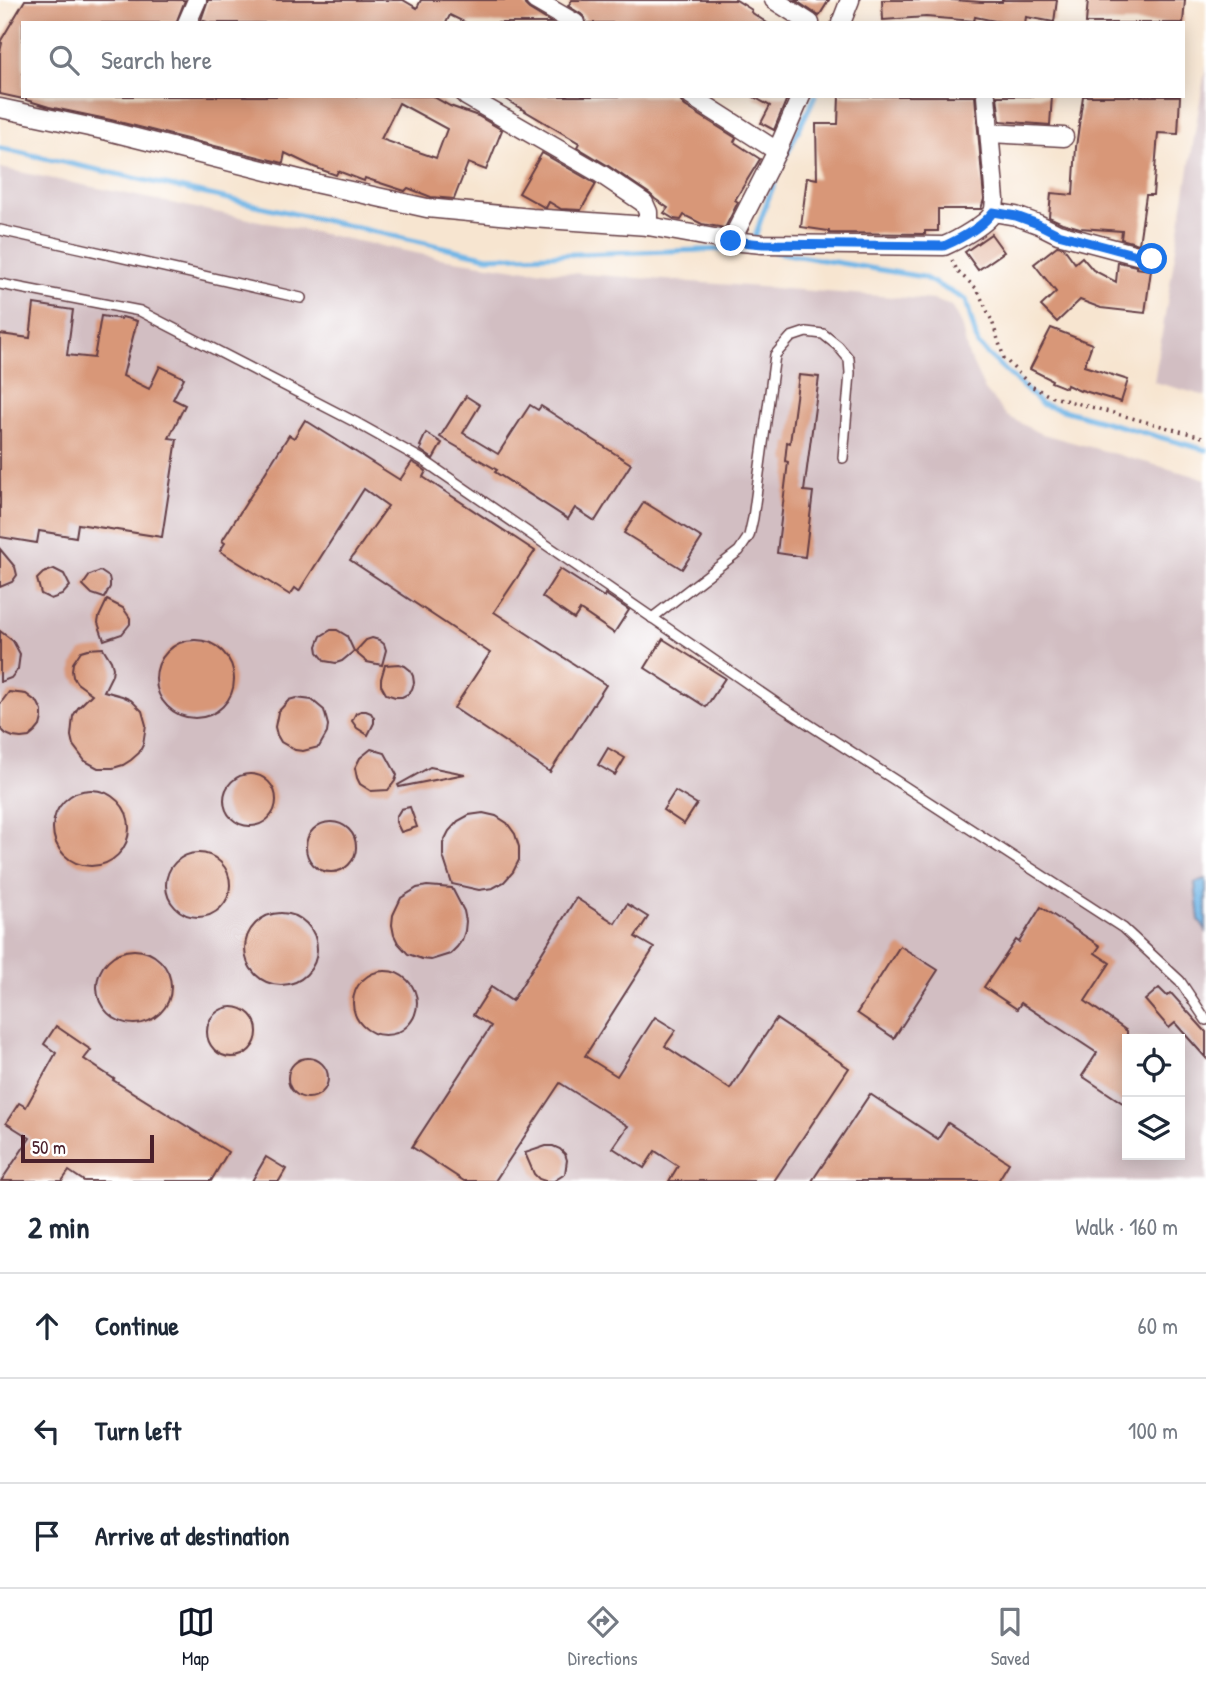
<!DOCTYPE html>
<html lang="en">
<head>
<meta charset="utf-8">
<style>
  :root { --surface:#fff; --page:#f2f2f3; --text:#1f2937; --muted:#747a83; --line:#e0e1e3; --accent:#111827 }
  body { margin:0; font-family:"Patrick Hand",sans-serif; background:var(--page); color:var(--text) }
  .controls { position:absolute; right:21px; bottom:21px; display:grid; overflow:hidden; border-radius:0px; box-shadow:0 4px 18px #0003 }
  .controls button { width:63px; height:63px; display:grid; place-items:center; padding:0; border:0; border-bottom:2px solid var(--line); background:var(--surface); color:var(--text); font:35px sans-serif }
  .scale { position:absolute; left:21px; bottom:18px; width:133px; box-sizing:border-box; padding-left:7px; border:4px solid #4a1f2b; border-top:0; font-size:19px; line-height:24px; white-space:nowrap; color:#4a1f2b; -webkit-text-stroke:5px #fff; paint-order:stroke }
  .stop { position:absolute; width:21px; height:21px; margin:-16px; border:5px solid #1a73e8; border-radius:50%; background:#fff }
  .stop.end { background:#1a73e8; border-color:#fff; box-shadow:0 2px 7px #0008 }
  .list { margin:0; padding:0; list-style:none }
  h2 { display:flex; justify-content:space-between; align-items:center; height:91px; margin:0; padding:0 28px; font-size:30px }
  h2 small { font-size:23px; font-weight:400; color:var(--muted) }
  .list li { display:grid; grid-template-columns:46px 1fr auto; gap:21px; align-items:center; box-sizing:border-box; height:105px; padding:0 28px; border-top:2px solid var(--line) }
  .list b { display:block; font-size:26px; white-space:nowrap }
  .list em { font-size:23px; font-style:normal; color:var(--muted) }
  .icon { flex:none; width:38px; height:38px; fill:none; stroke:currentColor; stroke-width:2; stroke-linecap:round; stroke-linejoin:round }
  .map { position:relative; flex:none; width:1206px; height:1181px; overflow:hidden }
  .search { position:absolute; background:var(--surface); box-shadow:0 4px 18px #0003; left:21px; right:21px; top:21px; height:77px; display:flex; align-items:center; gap:18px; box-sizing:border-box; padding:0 24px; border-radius:0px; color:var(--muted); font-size:26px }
  .sheet { height:406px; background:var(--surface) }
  nav { display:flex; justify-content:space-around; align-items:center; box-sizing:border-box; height:98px; border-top:2px solid var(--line); background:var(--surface); font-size:19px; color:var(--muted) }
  nav a { display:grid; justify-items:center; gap:4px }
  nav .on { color:var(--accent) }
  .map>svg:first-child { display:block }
</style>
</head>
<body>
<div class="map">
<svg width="1206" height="1181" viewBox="0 0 1206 1181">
  <rect width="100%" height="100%" fill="#fff"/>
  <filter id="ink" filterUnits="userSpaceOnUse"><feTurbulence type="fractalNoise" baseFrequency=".0143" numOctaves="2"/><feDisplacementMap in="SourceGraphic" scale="14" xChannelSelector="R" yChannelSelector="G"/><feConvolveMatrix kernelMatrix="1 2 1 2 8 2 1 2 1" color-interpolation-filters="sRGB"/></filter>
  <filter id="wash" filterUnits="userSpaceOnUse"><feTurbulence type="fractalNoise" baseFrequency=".00686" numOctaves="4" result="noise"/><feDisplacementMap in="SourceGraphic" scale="28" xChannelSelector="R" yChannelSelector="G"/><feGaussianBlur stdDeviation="1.57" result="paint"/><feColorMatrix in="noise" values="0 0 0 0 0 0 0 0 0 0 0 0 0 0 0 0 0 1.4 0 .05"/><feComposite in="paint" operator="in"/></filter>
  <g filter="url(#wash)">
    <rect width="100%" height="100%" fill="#f7e5d0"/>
    <g fill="#d2bec2" fill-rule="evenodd">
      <path d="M1206,65v331l-52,-14z"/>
      <path d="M0,168l440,90 77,11 417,31 17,6 10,18 7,30 17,36 22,26 32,17 167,46v400l-11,4 4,37 7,11v250h-1206zM1127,1039h53v116h-53z"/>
    </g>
    <path fill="#70b5e6" stroke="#5d6a88" stroke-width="2" d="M1206,879v52l-7,-11 -4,-37z"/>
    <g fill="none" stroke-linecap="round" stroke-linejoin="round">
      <g stroke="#70b5e6" stroke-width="5">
        <path d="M0,148l488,109 242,-8"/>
        <path d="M755,238c14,-49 37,-95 60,-142"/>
        <path d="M775,252l148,25 43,23 12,45 63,59 165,46"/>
      </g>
    </g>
    <g id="blocks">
      <g fill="#d89778" fill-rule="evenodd">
        <path d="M25,0h160l-9,23h-153v76l-23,-5v-42l2,-9 -2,-1z"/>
        <path d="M208,0h195l14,8 4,-8h103l1,5 4,4 23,14h-86l-16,-8 -4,8h-236l-9,-3z"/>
        <path d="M572,0h164l16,10 -1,2 16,11h-181l-1,-5 -4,-4 -13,-8z"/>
        <path d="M795,0h34l-10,16z"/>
        <path d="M882,0h71l28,2h21v-2h55l-3,22 -28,-5 -1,6h-20l-30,-6 -1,4 -48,-4 -43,3z"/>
        <path d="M1088,0h97l-2,23h-97z"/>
        <path d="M26,96h406l18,10 28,10 24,14 -16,40 -18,-7 -14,36 -23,-2 -23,-9 -3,3 -40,-13 -1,3 -26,-10 -2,4 -22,-8 -29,-14 -2,10 -172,-43 -62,-13 -23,-7zM399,103l48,26 -11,29 -55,-19z"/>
        <path d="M500,96h180l1,6 4,4 51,32 -2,4 26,17 -25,41 3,2 -13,26 -23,-4 -18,-9 -3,5 -7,-1 -10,-6 4,-5 -13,-9 -5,-5 -43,-29 -30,-18 2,-4z"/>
        <path d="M752,96h36l-14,34 -13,-7 9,-17z"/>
        <path d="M839,96h136l9,103 -3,10h-43v22h-13v3l-96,-1v-2l-28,-4 6,-50 10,2 -1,-55h22z"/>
        <path d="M997,96h55l-2,29 -50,-4z"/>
        <path d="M1083,96h97l-2,38 -20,-1 -5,62h-7l-7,49 -18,-5 1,-8 -42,-3 -18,-5 -13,-6 2,-24 22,2 3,-48z"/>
        <path d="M542,153l54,31 -15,26 -20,-1 -12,-7 -3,6 -2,-1 -25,-14z"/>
        <path d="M991,234l13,18 -26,18 -13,-18z"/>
        <path d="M1057,246l6,1 12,16 7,-6 11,13 23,12 2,-20 18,4v2l15,2 -6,43 -44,-5 -21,-8 -23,22 -16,-16 15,-14 -22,-28z"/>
        <path d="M34,304l39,6 -6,45 27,3 7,-42 20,3 1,-2 15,4 -14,55 26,13 11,-23 24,12 -11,21 12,6 -16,33 8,1 -15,98 -84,-13 -2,13 -37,-6 -2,12 -37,-6v-203l30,4z"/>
        <path d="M1051,328l41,16 -8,22 44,14 -7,22 -40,-12 -1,1 -13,-6 -1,3 -15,-6 1,-2 -22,-11z"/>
        <path d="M799,375l20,2 -15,114 9,1 -8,65 -28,-4 11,-91 -3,-1 2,-19 3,1z"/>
        <path d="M466,396l14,9 -17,28 35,21 32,-49 8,5 3,-4 90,58 -36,57 -20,-13 -7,11 -73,-47 2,-2 -57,-33z"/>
        <path d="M305,420l95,60 12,-18 7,4 7,5 -3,6 112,74 -41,61 112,73 -56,87 -96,-64 36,-55 -140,-93 38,-54 -24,-17 -65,102 -4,-3 -5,7 -70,-44 5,-8 -3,-2 67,-106 5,3z"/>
        <path d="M426,433l16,10 -9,16 -13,-9 2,-3 -2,-1z"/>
        <path d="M644,502l58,36 -20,31 -58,-36z"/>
        <path d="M0,549l15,18 2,8 -5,7 -12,5z"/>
        <path d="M54,569l10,5 6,12 -8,9 -11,4 -10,-5 -4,-15 6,-6z"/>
        <path d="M560,569l44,28 1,-3 24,16 -15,23 -34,-23 -6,9 -32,-22z"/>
        <path d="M100,571l9,6 1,5v5l-6,11 -12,-4 -9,-9 7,-10z"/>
        <path d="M107,600l16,8 7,10v6l-8,10 -18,6 -6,-17 1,-6z"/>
        <path d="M331,630h6l10,6 7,15 -12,10 -6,2 -11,-2 -7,-9 -1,-6 4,-10z"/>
        <path d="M0,631l13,10 7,13 -2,15 -7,9 -11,4z"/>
        <path d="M372,638l7,2 5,4 2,6 -4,15 -15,-3 -12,-10 11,-12z"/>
        <path d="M663,639l62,39 -19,29 -61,-39z"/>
        <circle cx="195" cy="679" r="39"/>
        <path d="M103,648l8,13 2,7 -1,7 -8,16 18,5 9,4 11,11 4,14 -3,20 -4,8 -8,7 -8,5 -10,3h-15l-13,-7 -12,-16 -2,-9 2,-20 5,-8 14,-14 -15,-11 -4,-6 -1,-7 1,-7 8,-12 7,-2z"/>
        <path d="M399,664l6,2 5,4 3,6 1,7 -2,6 -4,5 -6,3h-7l-9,-3 -5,-9v-6l4,-14z"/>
        <path d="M9,692l17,2 12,9 4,8v7l-2,8 -5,6 -6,5 -8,1 -8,-1 -7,-3 -6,-6v-24z"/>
        <path d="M296,698l16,2 12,10 4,15 -1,8 -8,14 -16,4 -8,-1 -14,-8 -4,-7 -2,-8 3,-15 11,-12z"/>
        <path d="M361,711h5l5,2 3,5v5l-6,12 -11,-7 -5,-7 4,-8z"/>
        <path d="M608,748l17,10 -10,17 -17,-10z"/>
        <path d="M371,749l14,4 12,22 -2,6 -7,9 -17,1 -11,-7 -3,-6 -2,-10 5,-10z"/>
        <path d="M430,767l35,7 -66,13 -1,-2z"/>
        <circle cx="250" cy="800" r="26"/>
        <circle cx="91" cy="828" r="38"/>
        <path d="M675,791l22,13 -13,20 -21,-14z"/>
        <path d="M410,807l7,20 -16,5 -5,-10v-5l5,-8z"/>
        <path d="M483,813l13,3 11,7 8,11 4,13v13l-6,12 -9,10 -11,6 -14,2 -27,-6 -9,-28v-13l6,-12 9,-10 11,-6z"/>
        <circle cx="331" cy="847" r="25"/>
        <circle cx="198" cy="885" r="32"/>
        <path d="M427,886l25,2 12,23 2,10 -1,10 -3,9 -5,7 -7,7 -19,6 -9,-1 -14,-5 -10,-11 -4,-8 -2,-10 1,-10 8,-17 16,-10z"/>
        <path d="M576,898l39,25 12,-19 21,13 -13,20 19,11 -69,108 32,20 38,-59 21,13 -11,16 65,43 46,-70 73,49 -75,113h-105l9,-15 -23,-15 -11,17 -31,-20 15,-22 -68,-43 -65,98h-31l-52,-34 79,-121 -18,-11 18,-28 21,14z"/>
        <path d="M1041,907l59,39 -5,7 15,10 -25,38 42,30v75l-45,-30 15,-23 -76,-50 -4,6 -33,-22 32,-47 3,2z"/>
        <circle cx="281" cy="949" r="36"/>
        <path d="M900,946l38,24 -44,68 -37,-25z"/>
        <circle cx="134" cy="987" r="37"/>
        <circle cx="385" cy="1003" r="32"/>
        <path d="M1159,988l8,8 4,-3 35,39v26l-31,-35 -6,5 -24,-28z"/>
        <circle cx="232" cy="1032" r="25"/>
        <path d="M56,1026l35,24 -7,9 30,20 -1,1 115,72 -17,29h-127l-15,-10 -7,10h-61l29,-43 -24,-15 13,-20 7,4 30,-54 -12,-9z"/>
        <circle cx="308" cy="1078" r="20"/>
        <path d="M870,1094l68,45 10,-16 61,40 -11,18h-186z"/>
        <path d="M546,1146h7l7,3 5,5 2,6 -2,14 -11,7h-9l-6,-2 -5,-5 -9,-21z"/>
        <path d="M266,1157l20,12 -7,12h-27z"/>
      </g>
    </g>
  </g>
  <g filter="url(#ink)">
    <use href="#blocks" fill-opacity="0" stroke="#643d44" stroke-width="2"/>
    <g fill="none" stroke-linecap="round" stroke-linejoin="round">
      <defs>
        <g id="lane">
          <path d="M0,230l301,68"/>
          <path d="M0,284l140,27 215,111 68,38 353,243 347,225 57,53 26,39"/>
          <path d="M652,618l87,-67 10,-15 4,-18 22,-163 16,-18 15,-5 17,2 15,12 11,13 1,14 -7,85"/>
        </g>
        <g id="street">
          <path d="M535,0l40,23"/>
          <path d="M774,0l36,23"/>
          <path d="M187,23l10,-23"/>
          <path d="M841,23l9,-23"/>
          <path d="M466,96l135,78 43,29 4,9v14"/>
          <path d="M691,96l86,55"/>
          <path d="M0,108l108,23 211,53 108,24 105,10 116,8 83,15 32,3 181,2c12,-5 45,-23 49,-34 2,-4 1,-8 2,-12l-9,-104"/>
          <path d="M990,133l74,4"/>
          <path d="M993,212l23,4 22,8 20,10 94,25"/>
          <path d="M731,241l46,-90 24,-55"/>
        </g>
      </defs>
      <use href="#lane" stroke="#643d44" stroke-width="12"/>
      <use href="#street" stroke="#643d44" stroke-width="21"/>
      <path stroke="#643d44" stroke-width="3.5" stroke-dasharray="2 5" stroke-linecap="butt" d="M952,260l6,12 19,17 15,32 12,37 27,28 19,10 156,42"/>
      <use href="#lane" stroke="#fff" stroke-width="9"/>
      <use href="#street" stroke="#fff" stroke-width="18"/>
    </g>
  </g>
  <g fill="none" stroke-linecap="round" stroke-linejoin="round" filter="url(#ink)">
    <path stroke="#1a73e8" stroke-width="9" d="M731,241l32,3 181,2c18,-8 38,-19 49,-34l23,4 22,8 20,10 94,25"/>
  </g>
</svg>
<div class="controls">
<button><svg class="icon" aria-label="locate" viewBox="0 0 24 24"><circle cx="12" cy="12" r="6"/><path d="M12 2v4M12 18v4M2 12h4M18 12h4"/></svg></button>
<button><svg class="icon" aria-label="layers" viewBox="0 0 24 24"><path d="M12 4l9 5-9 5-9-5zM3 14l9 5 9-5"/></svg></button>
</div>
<div class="scale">50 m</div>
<div class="stop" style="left:1152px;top:259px"></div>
<div class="stop end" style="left:731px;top:241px"></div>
<div class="search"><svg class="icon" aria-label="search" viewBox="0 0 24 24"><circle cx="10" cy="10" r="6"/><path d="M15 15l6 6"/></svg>Search here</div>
</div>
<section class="sheet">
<h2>2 min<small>Walk · 160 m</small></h2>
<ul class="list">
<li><svg class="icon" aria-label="ahead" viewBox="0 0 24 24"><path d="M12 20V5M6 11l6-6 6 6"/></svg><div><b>Continue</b></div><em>60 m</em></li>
<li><svg class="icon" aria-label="left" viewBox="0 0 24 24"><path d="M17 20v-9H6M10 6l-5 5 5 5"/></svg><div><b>Turn left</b></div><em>100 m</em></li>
<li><svg class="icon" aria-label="arrive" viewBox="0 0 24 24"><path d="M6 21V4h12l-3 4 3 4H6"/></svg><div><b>Arrive at destination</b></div></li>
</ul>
</section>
<nav>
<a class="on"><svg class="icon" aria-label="map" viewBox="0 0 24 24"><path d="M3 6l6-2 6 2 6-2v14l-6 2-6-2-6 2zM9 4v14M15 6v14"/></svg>Map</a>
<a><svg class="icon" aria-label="directions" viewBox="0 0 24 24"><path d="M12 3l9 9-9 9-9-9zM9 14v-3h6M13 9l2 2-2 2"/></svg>Directions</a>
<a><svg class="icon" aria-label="saved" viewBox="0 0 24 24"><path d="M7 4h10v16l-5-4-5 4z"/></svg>Saved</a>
</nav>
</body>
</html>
